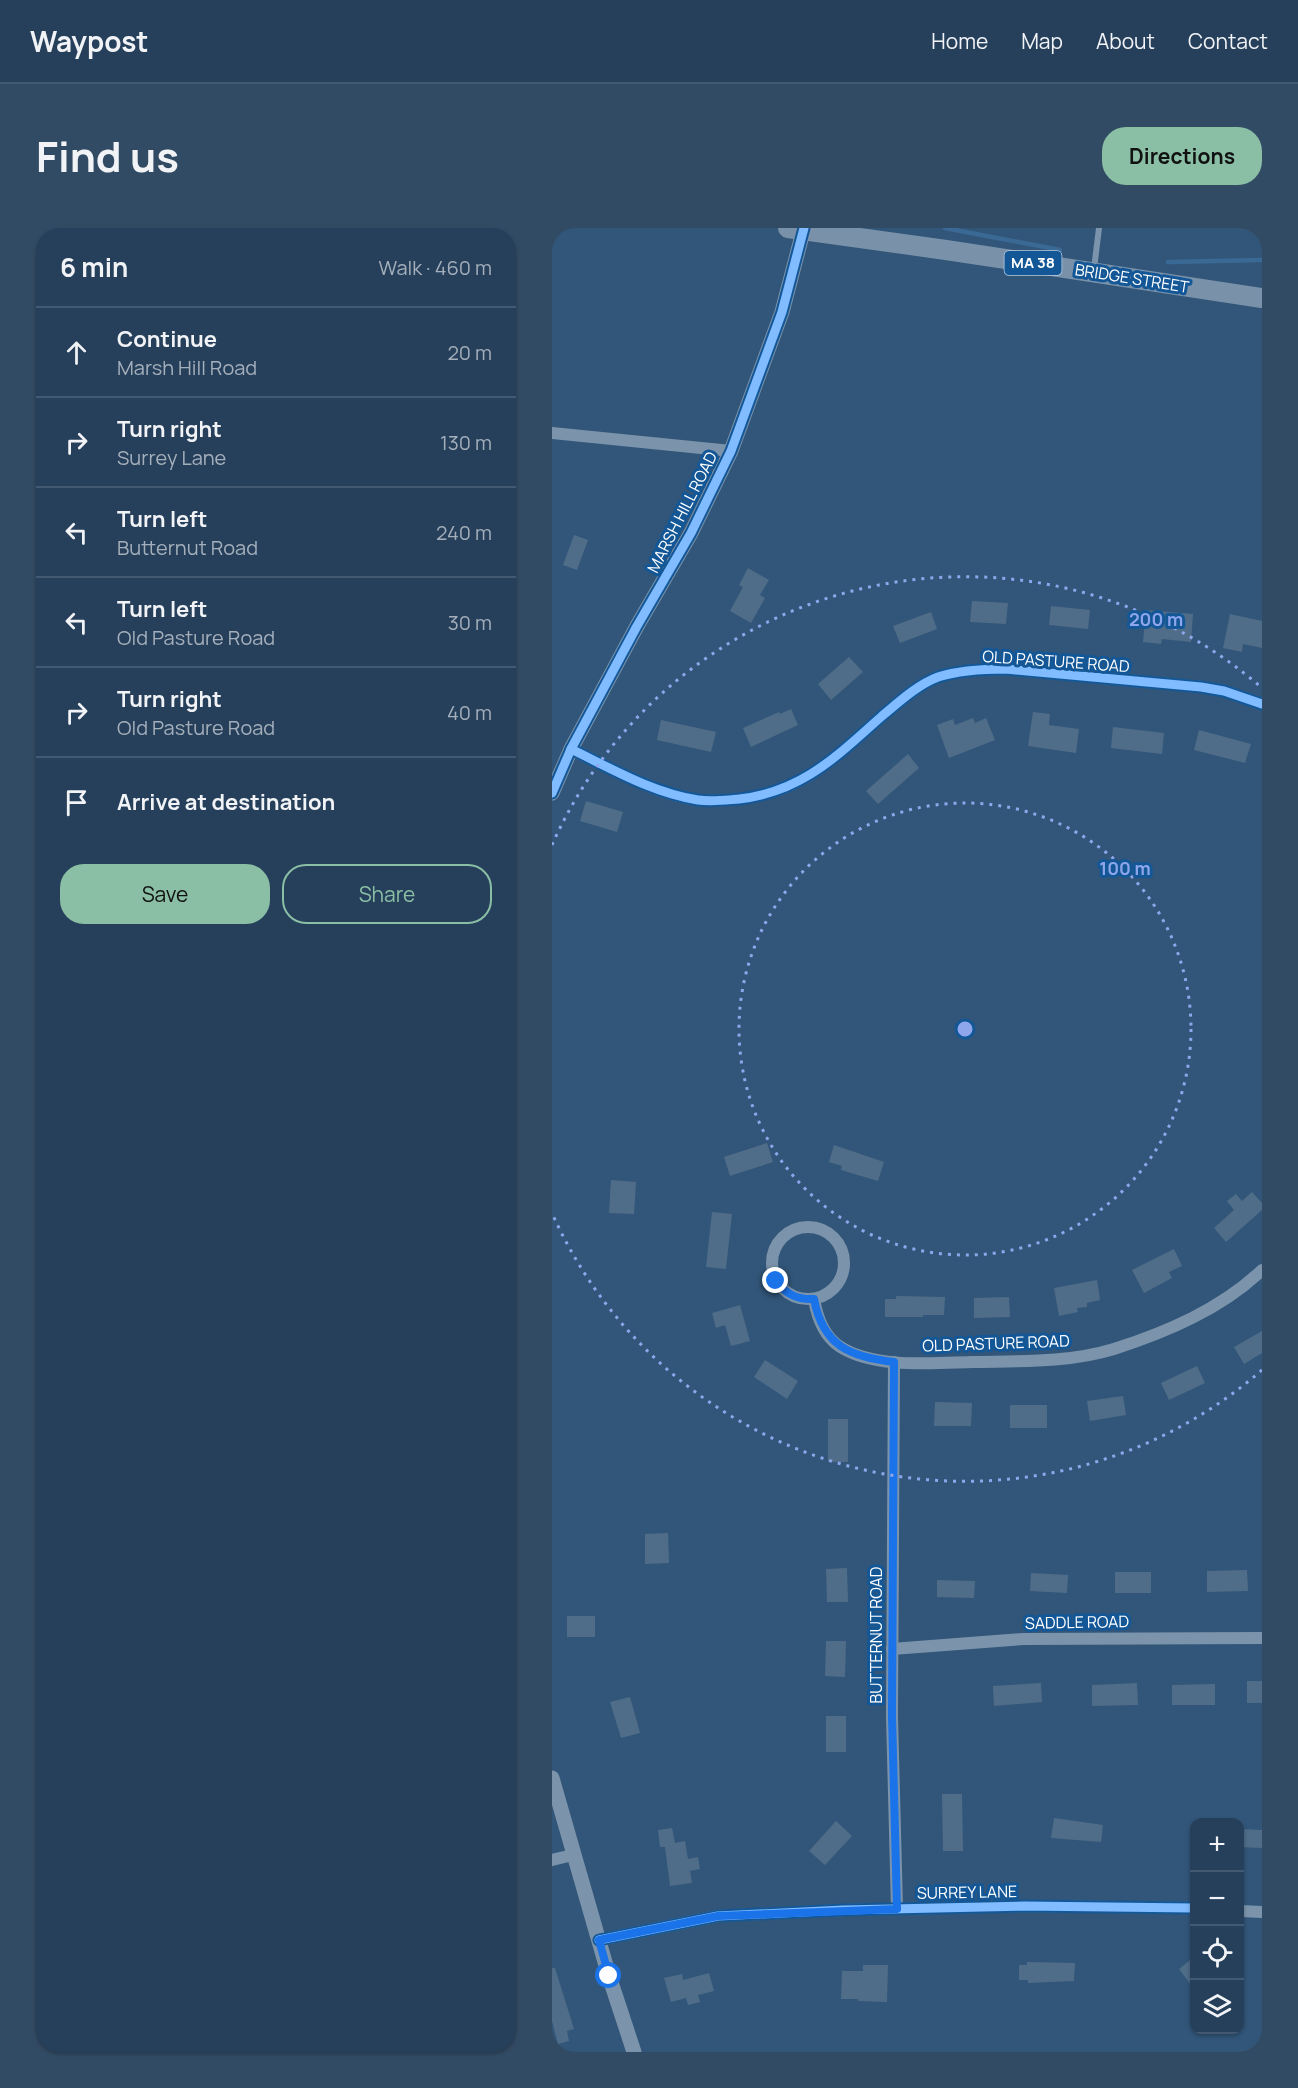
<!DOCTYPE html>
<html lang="en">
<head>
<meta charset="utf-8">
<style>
  :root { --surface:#26405b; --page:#324b64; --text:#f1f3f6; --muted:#a4afbb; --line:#425971; --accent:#8abfa5 }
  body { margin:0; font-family:Manrope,sans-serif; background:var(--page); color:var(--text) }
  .controls { position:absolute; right:18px; bottom:18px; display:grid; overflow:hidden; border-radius:12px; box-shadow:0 2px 4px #0004 }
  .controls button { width:54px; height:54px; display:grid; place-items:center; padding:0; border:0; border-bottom:2px solid var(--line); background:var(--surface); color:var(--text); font:30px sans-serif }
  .stop { position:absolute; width:18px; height:18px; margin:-14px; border:4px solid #1a73e8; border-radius:50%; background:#fff }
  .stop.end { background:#1a73e8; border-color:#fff; box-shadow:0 2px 6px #0008 }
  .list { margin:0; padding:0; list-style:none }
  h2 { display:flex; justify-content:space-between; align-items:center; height:78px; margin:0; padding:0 24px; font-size:26px }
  h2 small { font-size:20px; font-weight:400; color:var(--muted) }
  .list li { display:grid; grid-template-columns:39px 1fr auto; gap:18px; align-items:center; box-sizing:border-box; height:90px; padding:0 24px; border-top:2px solid var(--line) }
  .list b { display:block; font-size:22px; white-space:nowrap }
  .list p { margin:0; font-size:20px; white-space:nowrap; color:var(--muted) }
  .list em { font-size:20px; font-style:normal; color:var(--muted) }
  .actions { display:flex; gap:12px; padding:18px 24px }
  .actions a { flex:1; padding:14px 0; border:2px solid var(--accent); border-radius:24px; text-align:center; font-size:21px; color:var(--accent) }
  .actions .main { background:var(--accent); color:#111 }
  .icon { flex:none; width:33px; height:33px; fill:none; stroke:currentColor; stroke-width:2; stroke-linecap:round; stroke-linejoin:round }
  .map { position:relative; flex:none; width:710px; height:1824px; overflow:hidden; border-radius:24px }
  header { display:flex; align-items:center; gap:36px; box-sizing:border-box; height:84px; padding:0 30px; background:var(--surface); border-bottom:2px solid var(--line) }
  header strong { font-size:28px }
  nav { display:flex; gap:33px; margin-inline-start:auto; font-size:21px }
  .intro { display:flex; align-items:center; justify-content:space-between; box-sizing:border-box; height:144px; padding:0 36px }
  h1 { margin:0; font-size:42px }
  .button { padding:15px 27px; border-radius:24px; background:var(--accent); color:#111; font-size:21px; font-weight:700 }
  main { display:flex; gap:36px; padding:0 36px }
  aside { flex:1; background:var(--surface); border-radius:24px; box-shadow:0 2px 4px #0004 }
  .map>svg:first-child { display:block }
</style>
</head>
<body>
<header>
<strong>Waypost</strong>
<nav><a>Home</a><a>Map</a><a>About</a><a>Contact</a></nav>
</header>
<div class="intro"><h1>Find us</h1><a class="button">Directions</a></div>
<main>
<aside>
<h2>6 min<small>Walk · 460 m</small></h2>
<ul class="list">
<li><svg class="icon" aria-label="ahead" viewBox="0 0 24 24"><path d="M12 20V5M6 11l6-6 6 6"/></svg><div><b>Continue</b><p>Marsh Hill Road</p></div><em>20 m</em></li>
<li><svg class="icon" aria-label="right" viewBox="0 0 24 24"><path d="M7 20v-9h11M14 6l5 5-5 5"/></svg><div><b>Turn right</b><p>Surrey Lane</p></div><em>130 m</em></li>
<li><svg class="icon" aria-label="left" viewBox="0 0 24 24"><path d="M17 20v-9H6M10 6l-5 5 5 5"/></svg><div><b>Turn left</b><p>Butternut Road</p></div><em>240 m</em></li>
<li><svg class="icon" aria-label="left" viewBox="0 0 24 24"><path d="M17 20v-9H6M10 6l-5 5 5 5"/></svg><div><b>Turn left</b><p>Old Pasture Road</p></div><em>30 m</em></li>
<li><svg class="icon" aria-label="right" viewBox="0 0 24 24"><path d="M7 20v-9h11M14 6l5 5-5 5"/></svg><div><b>Turn right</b><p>Old Pasture Road</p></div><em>40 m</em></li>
<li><svg class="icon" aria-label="arrive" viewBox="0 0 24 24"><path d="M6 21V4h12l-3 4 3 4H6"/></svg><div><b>Arrive at destination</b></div></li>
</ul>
<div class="actions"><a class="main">Save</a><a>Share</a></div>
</aside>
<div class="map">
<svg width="710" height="1824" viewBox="0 0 710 1824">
  <rect width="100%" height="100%" fill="#325679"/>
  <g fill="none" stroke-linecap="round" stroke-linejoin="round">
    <g stroke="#3a6996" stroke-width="4.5">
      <path d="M393,0l115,22"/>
      <path d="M616,34l94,-2"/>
    </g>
  </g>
  <g fill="#4f6d88">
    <path d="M22,307l14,5 -11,30 -14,-5z"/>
    <path d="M196,340l21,12 -9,15 5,3 -14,25 -21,-12 13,-24 -4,-2z"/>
    <path d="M420,373l36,2 -2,21 -36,-2z"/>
    <path d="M499,378l39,4 -2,19 -39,-4z"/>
    <path d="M594,382l47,4 -2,28 -29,-3 -1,5 -18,-2z"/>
    <path d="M379,384l6,17 -37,14 -7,-17z"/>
    <path d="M678,386l32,7v27l-19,-4 -1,8 -19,-4z"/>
    <path d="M297,429l14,15 -32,28 -13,-16z"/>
    <path d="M239,481l7,16 -47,22 -8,-19 36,-16 1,2z"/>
    <path d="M481,484l17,2 -1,11 30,4 -3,24 -48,-7z"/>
    <path d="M421,490l2,5 11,-5 9,22 -46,18 -12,-33 16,-6 2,6z"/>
    <path d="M109,492l55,12 -5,20 -54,-12z"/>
    <path d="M561,499l51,6 -2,21 -51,-6z"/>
    <path d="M647,502l52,14 -6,19 -51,-13z"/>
    <path d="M356,526l11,14 -41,36 -12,-13z"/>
    <path d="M34,573l37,11 -6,20 -37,-11z"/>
    <path d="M215,915l6,19 -43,14 -6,-19z"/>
    <path d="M282,917l50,17 -6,19 -37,-11 1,-4 -13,-4z"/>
    <path d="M59,952l25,2 -2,32 -25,-1z"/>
    <path d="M700,964l10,11v7l-36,32 -12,-14 20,-18 -7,-9 9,-7 6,7z"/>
    <path d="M160,984l20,2 -6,55 -20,-2z"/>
    <path d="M622,1021l8,17 -13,6 3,6 -28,15 -12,-23z"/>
    <path d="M545,1052l3,20 -13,3v4l-10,1 1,4 -19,4 -5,-28z"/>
    <path d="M344,1068l49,1 -1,18h-21v2h-38v-18h11z"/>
    <path d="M457,1069l1,20 -36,1v-20z"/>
    <path d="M188,1077l10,36 -19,5 -6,-21 -9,3 -4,-15z"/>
    <path d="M710,1103v22l-18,11 -10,-17z"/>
    <path d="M213,1132l33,21 -11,18 -33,-22z"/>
    <path d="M645,1138l8,17 -36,17 -8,-17z"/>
    <path d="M571,1168l3,19 -36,6 -3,-20z"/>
    <path d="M383,1174l37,1 -1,23h-37z"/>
    <rect x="458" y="1177" width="37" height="23"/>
    <rect x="276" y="1191" width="20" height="43"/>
    <path d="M116,1305l1,30 -24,1v-30z"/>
    <path d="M295,1340l1,34h-21l-1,-33z"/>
    <path d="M695,1342l1,21 -41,1v-21z"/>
    <rect x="563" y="1344" width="36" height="21"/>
    <path d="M479,1345l37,2 -1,18 -37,-2z"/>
    <path d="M385,1352l38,1 -1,17 -37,-1z"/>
    <rect x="15" y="1388" width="28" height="21"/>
    <path d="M274,1413h20l-1,36 -20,-1z"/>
    <rect x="695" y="1453" width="15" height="22"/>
    <path d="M489,1455l1,19 -48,4 -1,-20z"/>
    <path d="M585,1455l1,22 -46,1v-21z"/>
    <path d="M663,1456v21h-43v-20z"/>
    <path d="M78,1469l10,36 -19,5 -11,-36z"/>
    <rect x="274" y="1488" width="20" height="36"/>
    <path d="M390,1566h20l1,57h-20z"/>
    <path d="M502,1590l49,7 -2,17 -50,-4z"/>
    <path d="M284,1593l16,15 -27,29 -16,-14z"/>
    <path d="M120,1600l3,15 10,-2 3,18 10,-2 2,12 -10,2 2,12 -22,3 -5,-39h-5l-2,-17z"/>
    <path d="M687,1601l23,1v18l-23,-1z"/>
    <path d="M642,1729v32l-15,-20z"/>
    <path d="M475,1734l48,1 -1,18 -46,2v-3h-9v-15h8z"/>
    <path d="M311,1737h25l-1,37 -29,-1v-2h-17l1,-28h21z"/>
    <path d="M0,1740h3l19,61 -7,2 2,10 -11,3 -6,-23z"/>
    <path d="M157,1745l5,18 -16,4 2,7 -12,3 -2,-7 -15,4 -7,-24 18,-4 1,6z"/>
  </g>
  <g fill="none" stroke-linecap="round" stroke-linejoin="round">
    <path stroke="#7c94ab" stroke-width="6" d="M542,41l5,-41"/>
    <g stroke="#7c94ab" stroke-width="12">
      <path d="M0,205l179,18"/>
      <path d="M19,521c41,20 82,44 127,51 14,2 28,0 41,-1 63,-7 98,-43 143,-83 17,-14 35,-31 56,-39 22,-7 45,-8 68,-8l195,18 23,4 38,13"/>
      <circle cx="256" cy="1035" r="36"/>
      <path d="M262,1071c3,18 9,36 25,47 34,23 95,17 134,16 47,-1 95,1 141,-13 53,-17 107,-40 148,-79"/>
      <path d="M342,1134l-2,354 5,193"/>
      <path d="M340,1421l131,-10 239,-1"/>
      <path d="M0,1632l21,-5"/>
      <path d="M688,1683l22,1"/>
      <path d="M47,1712l119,-24 126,-6 180,-4 170,2"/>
    </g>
    <g stroke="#7c94ab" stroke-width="15">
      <path d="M0,565l19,-44 66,-123 54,-93 40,-82 51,-139 22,-84"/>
      <path d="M0,1550l57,198 25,76"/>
    </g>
    <path stroke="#7a92a9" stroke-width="20" d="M236,0l158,22 316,48"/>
    <defs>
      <g id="cycleway">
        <path d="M19,521c41,20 82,44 127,51 14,2 28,0 41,-1 63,-7 98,-43 143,-83 17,-14 35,-31 56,-39 22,-7 45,-8 68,-8l195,18 23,4 38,13"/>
        <path d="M0,565l19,-44 66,-123 54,-93 40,-82 51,-139 22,-84"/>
        <path d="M47,1712l119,-24 126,-6 180,-4 170,2"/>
      </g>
    </defs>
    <use href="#cycleway" stroke="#145797" stroke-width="13"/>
    <use href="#cycleway" stroke="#80bcff" stroke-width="9"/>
  </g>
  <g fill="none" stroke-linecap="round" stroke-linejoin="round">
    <path stroke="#1a73e8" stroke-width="8" d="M57,1748l-10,-36 119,-24 179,-7 -5,-193 2,-354c-44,-5 -71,-16 -80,-63 -17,1 -28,-5 -38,-18"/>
  </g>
  <g fill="none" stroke="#8ea6ec" stroke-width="3" stroke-dasharray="3 6">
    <circle cx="413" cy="801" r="226"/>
    <path d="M710 1142A452 452 0 0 1 0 985M0 617A452 452 0 0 1 710 460"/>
  </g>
  <g text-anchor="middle" stroke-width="6" stroke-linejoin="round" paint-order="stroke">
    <rect fill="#145797" stroke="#b8cde0" stroke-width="1.5" x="452.5" y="23" width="57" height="24" rx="4.5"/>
    <g font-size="15" font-weight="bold" fill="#fff">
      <text x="481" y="40">MA 38</text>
    </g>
    <g font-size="16" fill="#fff" stroke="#145797">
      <text transform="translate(580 50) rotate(9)" y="6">BRIDGE STREET</text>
      <text transform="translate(130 284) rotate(-63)" y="6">MARSH HILL ROAD</text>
      <text transform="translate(504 433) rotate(4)" y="6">OLD PASTURE ROAD</text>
      <text transform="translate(444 1115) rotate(-2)" y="6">OLD PASTURE ROAD</text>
      <text transform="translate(525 1394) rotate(-1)" y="6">SADDLE ROAD</text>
      <text transform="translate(324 1407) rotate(-90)" y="6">BUTTERNUT ROAD</text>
      <text transform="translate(415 1664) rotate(-1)" y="6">SURREY LANE</text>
    </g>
  </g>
  <circle cx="413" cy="801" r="9" fill="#8ea6ec" stroke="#145797" stroke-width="3"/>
  <g font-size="18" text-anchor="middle" font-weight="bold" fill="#8ea6ec" stroke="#145797" stroke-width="6" stroke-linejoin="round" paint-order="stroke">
    <text x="604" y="398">200 m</text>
    <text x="573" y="647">100 m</text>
  </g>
</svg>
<div class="controls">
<button>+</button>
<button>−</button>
<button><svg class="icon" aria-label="locate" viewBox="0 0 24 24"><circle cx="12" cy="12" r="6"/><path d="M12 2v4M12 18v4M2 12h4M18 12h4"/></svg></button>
<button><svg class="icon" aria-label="layers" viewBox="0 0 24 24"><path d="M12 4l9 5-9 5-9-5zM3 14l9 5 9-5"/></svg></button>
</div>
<div class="stop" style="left:57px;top:1748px"></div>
<div class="stop end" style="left:224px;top:1053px"></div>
</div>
</main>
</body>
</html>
